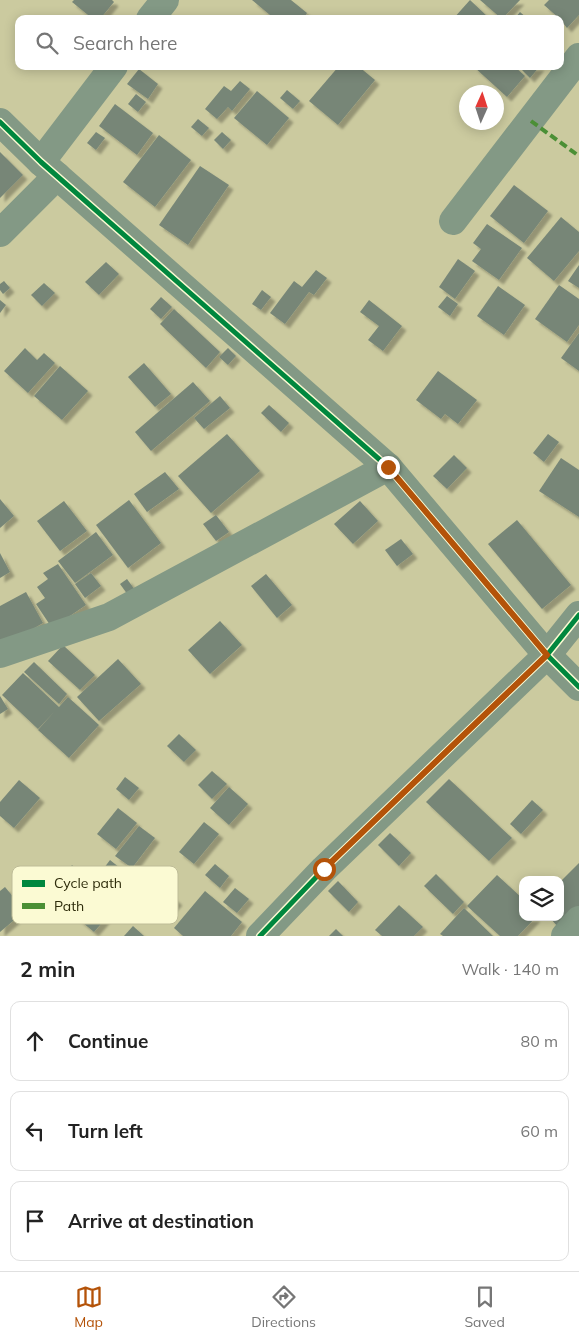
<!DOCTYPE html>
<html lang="en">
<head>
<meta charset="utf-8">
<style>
  :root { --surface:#fff; --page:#f2f2f2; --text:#222; --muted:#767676; --line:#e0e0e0; --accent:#b45309 }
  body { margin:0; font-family:Mulish,sans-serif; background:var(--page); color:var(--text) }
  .controls { position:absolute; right:15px; bottom:15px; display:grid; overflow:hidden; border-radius:10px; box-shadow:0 2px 12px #0003 }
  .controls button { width:45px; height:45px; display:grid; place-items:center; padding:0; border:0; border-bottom:1px solid var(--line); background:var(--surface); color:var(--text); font:25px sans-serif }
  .compass { position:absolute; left:459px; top:85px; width:45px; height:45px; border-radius:50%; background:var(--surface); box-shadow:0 2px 12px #0003; rotate:3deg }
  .stop { position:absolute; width:15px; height:15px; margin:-11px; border:4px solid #b45309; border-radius:50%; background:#fff }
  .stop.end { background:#b45309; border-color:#fff; box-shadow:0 1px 5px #0008 }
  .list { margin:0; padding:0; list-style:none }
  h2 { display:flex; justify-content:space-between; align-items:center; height:65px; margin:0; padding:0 20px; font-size:21px }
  h2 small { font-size:16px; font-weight:400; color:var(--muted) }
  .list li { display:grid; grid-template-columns:32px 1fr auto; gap:15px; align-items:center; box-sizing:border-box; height:80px; margin:0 10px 10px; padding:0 10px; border:1px solid var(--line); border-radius:10px }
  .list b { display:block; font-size:19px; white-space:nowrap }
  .list em { font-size:16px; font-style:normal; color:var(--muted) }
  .icon { flex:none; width:28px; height:28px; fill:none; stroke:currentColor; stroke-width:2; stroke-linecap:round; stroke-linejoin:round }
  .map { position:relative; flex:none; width:579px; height:936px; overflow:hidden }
  .search { position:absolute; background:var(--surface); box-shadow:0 2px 12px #0003; left:15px; right:15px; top:15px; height:55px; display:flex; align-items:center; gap:12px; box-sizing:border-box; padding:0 18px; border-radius:10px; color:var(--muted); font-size:19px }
  .sheet { height:335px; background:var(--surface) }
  nav { display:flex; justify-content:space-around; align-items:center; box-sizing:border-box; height:70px; border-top:1px solid var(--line); background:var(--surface); font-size:14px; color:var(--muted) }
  nav a { display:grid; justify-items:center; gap:2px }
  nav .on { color:var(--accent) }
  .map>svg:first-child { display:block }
</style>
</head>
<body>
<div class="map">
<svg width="579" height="936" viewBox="0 0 579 936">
  <defs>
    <filter id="shadow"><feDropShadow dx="4.5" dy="4.5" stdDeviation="1" flood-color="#0004"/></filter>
  </defs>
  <rect width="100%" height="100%" fill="#cbca9f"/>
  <g fill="#778677" filter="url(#shadow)">
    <path d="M74,0h38l2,2 -14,17h-7l-21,-17z"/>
    <path d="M252,0h39l16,13 -4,6h-36l3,-4z"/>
    <path d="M470,0l19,18 -1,1h-35z"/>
    <path d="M480,0h40l-18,19z"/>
    <path d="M549,0h30v15l-12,13 -7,-9 -16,-14z"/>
    <path d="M520,12l8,7h-14z"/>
    <path d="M339,66h19l17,14 -37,45 -29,-24z"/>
    <path d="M473,66h41l11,10 -18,21z"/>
    <path d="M521,66h19l-10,12 -10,-10z"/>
    <path d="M139,69l19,15 -10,15 -21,-15z"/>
    <path d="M240,81l10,8 -18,22 -4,-4 -11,12 -12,-10 19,-23 7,5z"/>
    <path d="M287,90l13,11 -7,8 -13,-11z"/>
    <path d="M257,91l32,27 -22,27 -33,-27z"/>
    <path d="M136,94l10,8 -8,10 -10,-8z"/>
    <path d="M115,104l38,29 -16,22 -38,-29z"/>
    <path d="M198,119l11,9 -7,8 -11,-9z"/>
    <path d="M96,132l9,6 -9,12 -9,-7z"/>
    <path d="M222,132l9,8 -8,9 -9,-9z"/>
    <path d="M159,135l32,25 -36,47 -32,-25z"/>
    <path d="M0,152l23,23 -23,23z"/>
    <path d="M200,166l29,19 -41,60 -29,-20z"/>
    <path d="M514,185l34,26 -24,32 -34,-27z"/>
    <path d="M561,217l18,15v19l-25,30 -27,-23z"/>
    <path d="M487,224l35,24 -23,32 -27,-19 9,-12 -8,-6z"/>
    <path d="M458,259l17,12 -20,28 -16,-12z"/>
    <path d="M106,262l13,12 -20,21 -14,-13z"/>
    <path d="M579,265v23l-11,-7z"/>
    <path d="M316,270l11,8 -13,17 -5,-3 -24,32 -15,-11 24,-32 8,6z"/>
    <path d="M4,281l6,7 -7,6 -3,-4v-6z"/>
    <path d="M44,283l11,10 -13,13 -11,-11z"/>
    <path d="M559,285l20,14v26l-12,17 -32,-23z"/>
    <path d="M498,286l27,19 -21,30 -27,-19z"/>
    <path d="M262,290l9,7 -10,13 -9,-6z"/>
    <path d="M447,296l11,8 -8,12 -12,-9z"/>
    <path d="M161,297l11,10 -11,12 -11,-10z"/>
    <path d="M0,300l6,5 -6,8z"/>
    <path d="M369,300l33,26 -19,25 -15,-11 11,-14 -19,-14z"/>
    <path d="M174,309l46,43 -14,16 -46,-44z"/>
    <path d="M579,333v38l-18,-13z"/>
    <path d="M25,348l12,12 7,-7 11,10 -27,30 -24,-22z"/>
    <path d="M228,348l8,8 -8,9 -9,-8z"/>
    <path d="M144,363l27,31 -16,13 -27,-30z"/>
    <path d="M60,366l28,25 -26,29 -28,-24z"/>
    <path d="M438,371l39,29 -19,24 -13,-10 -4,5 -25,-19z"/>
    <path d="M193,382l17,19 -59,50 -16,-19z"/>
    <path d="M220,396l10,12 -26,21 -10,-11z"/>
    <path d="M269,405l20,18 -8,9 -20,-19z"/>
    <path d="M227,434l33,37 -49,42 -33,-37z"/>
    <path d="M548,434l11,8 -15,20 -11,-9z"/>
    <path d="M454,455l13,13 -20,21 -14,-13z"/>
    <path d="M561,458l18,12v47l-40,-26z"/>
    <path d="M165,472l14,17 -32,23 -13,-18z"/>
    <path d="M0,499l14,17 -14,12z"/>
    <path d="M129,500l32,43 -33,25 -32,-43z"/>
    <path d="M64,501l23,30 -27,20 -23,-30z"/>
    <path d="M360,501l18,20 -25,23 -19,-20z"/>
    <path d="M216,515l13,17 -13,9 -13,-17z"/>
    <path d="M517,520l54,65 -29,24 -54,-65z"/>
    <path d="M96,532l17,23 -38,28 -17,-22z"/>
    <path d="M401,539l12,15 -16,12 -12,-16z"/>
    <path d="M0,553l10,19 -10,6z"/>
    <path d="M58,564l28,41 -34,23 -16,-24 9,-6 -8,-11 11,-8 -5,-6z"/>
    <path d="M91,573l10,13 -16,12 -10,-14z"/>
    <path d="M266,574l26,31 -15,13 -26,-32z"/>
    <path d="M127,579l8,11 -7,5 -8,-11z"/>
    <path d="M26,592l17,31 -40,23 -3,-5v-35z"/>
    <path d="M220,621l22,24 -32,29 -22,-24z"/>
    <path d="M63,645l32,30 -15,15 -32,-29z"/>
    <path d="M118,659l23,25 -42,37 -22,-24z"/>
    <path d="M34,662l33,32 -8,10 -35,-32z"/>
    <path d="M23,673l36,34 9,-10 31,28 -30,33 -31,-28 16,-18 -16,17 -36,-34z"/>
    <path d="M0,696l8,13 -8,5z"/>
    <path d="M179,734l17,16 -12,12 -17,-16z"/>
    <path d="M212,771l15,13 -15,15 -14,-14z"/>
    <path d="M125,777l14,11 -10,12 -13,-11z"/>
    <path d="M449,779l63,59 -23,23 -63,-59z"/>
    <path d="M19,780l21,18 -26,30 -14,-12v-14z"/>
    <path d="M229,787l19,17 -19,21 -19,-17z"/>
    <path d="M532,800l11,10 -22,24 -11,-10z"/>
    <path d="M118,808l19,15 -21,26 -19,-15z"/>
    <path d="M204,822l15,12 -25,30 -15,-12z"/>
    <path d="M139,826l16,12 -23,30 -17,-12z"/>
    <path d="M390,833l21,20 -12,13 -21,-21z"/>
    <path d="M110,860l25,20 -11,15 -26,-19z"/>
    <path d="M579,863v46l-19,20 -11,-12h11v-35z"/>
    <path d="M215,864l14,12 -9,12 -15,-13z"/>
    <path d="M72,865l22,18 -12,15 -23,-18z"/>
    <path d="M436,874l28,28 -11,12 -29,-28z"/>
    <path d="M497,875l26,24v18h13l-18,19h-18l-33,-30z"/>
    <path d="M338,881l20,21 -9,10 -21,-21z"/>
    <path d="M158,884l20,17 -11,12 -19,-17z"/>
    <path d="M5,887l20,24 -25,21v-41z"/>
    <path d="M235,888l14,11 -12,14 -14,-11z"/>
    <path d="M205,891l37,31 -11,14h-48l-9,-8z"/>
    <path d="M83,898l24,19 -13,15 -23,-19z"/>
    <path d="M399,905l24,22 -9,9h-32l-7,-6z"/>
    <path d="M464,908l29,28h-50l-3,-2z"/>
    <path d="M133,926l11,10h-20z"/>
    <path d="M336,929l7,7h-14z"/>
  </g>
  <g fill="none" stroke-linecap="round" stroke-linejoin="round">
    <g stroke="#839985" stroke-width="28">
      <path d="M150,19l15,-19"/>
      <path d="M0,122l41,40 347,305 159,188 32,32"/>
      <path d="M41,162l73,-96"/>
      <path d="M453,221l126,-164"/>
      <path d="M0,233l57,-57"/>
      <path d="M0,654l109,-37 279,-150"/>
      <path d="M260,936l64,-67 223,-214 32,-40"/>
      <path d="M565,936l14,-16"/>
    </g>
    <path stroke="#4b8f35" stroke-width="4" stroke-dasharray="8 4" stroke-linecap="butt" d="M531,121l48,35"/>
    <defs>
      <g id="cycleway">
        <path d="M0,122l41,40 347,305 159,188 32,32"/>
        <path d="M260,936l64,-67 223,-214 32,-40"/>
      </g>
    </defs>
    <use href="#cycleway" stroke="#fbfad3" stroke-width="8"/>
    <use href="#cycleway" stroke="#00873e" stroke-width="5"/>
  </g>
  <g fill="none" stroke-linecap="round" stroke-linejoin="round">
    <path stroke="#b45309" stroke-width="6" d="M324,869l223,-214 -159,-188"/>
  </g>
  <rect x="12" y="866" width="166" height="58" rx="8" fill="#fbfad3" stroke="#bebc97" stroke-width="1"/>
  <rect x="22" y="880" width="23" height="7" fill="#00873e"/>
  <rect x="22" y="903" width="23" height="6" fill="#4b8f35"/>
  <g font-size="14" fill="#2e2c0b">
    <text x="54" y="888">Cycle path</text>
    <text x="54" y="911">Path</text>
  </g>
</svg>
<div class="controls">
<button><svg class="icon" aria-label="layers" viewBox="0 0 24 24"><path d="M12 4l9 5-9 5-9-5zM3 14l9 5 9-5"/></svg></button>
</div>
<svg class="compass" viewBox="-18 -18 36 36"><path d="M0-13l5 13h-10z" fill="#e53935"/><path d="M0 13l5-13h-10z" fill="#767676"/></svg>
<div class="stop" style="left:324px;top:869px"></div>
<div class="stop end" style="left:388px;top:467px"></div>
<div class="search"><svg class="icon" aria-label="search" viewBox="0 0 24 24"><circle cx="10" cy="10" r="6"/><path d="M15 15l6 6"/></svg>Search here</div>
</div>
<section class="sheet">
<h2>2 min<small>Walk · 140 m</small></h2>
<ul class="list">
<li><svg class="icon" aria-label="ahead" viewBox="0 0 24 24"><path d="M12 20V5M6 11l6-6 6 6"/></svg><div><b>Continue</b></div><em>80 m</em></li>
<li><svg class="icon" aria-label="left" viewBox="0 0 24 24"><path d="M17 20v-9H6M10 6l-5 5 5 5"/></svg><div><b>Turn left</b></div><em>60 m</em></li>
<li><svg class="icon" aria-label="arrive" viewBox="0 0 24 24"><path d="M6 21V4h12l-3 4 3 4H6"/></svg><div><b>Arrive at destination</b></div></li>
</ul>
</section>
<nav>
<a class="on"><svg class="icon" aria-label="map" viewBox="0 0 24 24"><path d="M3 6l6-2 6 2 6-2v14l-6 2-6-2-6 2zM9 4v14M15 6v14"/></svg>Map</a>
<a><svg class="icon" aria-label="directions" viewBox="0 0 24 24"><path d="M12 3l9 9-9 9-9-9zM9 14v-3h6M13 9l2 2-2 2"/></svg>Directions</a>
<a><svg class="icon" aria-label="saved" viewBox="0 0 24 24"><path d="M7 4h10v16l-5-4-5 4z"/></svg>Saved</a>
</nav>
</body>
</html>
